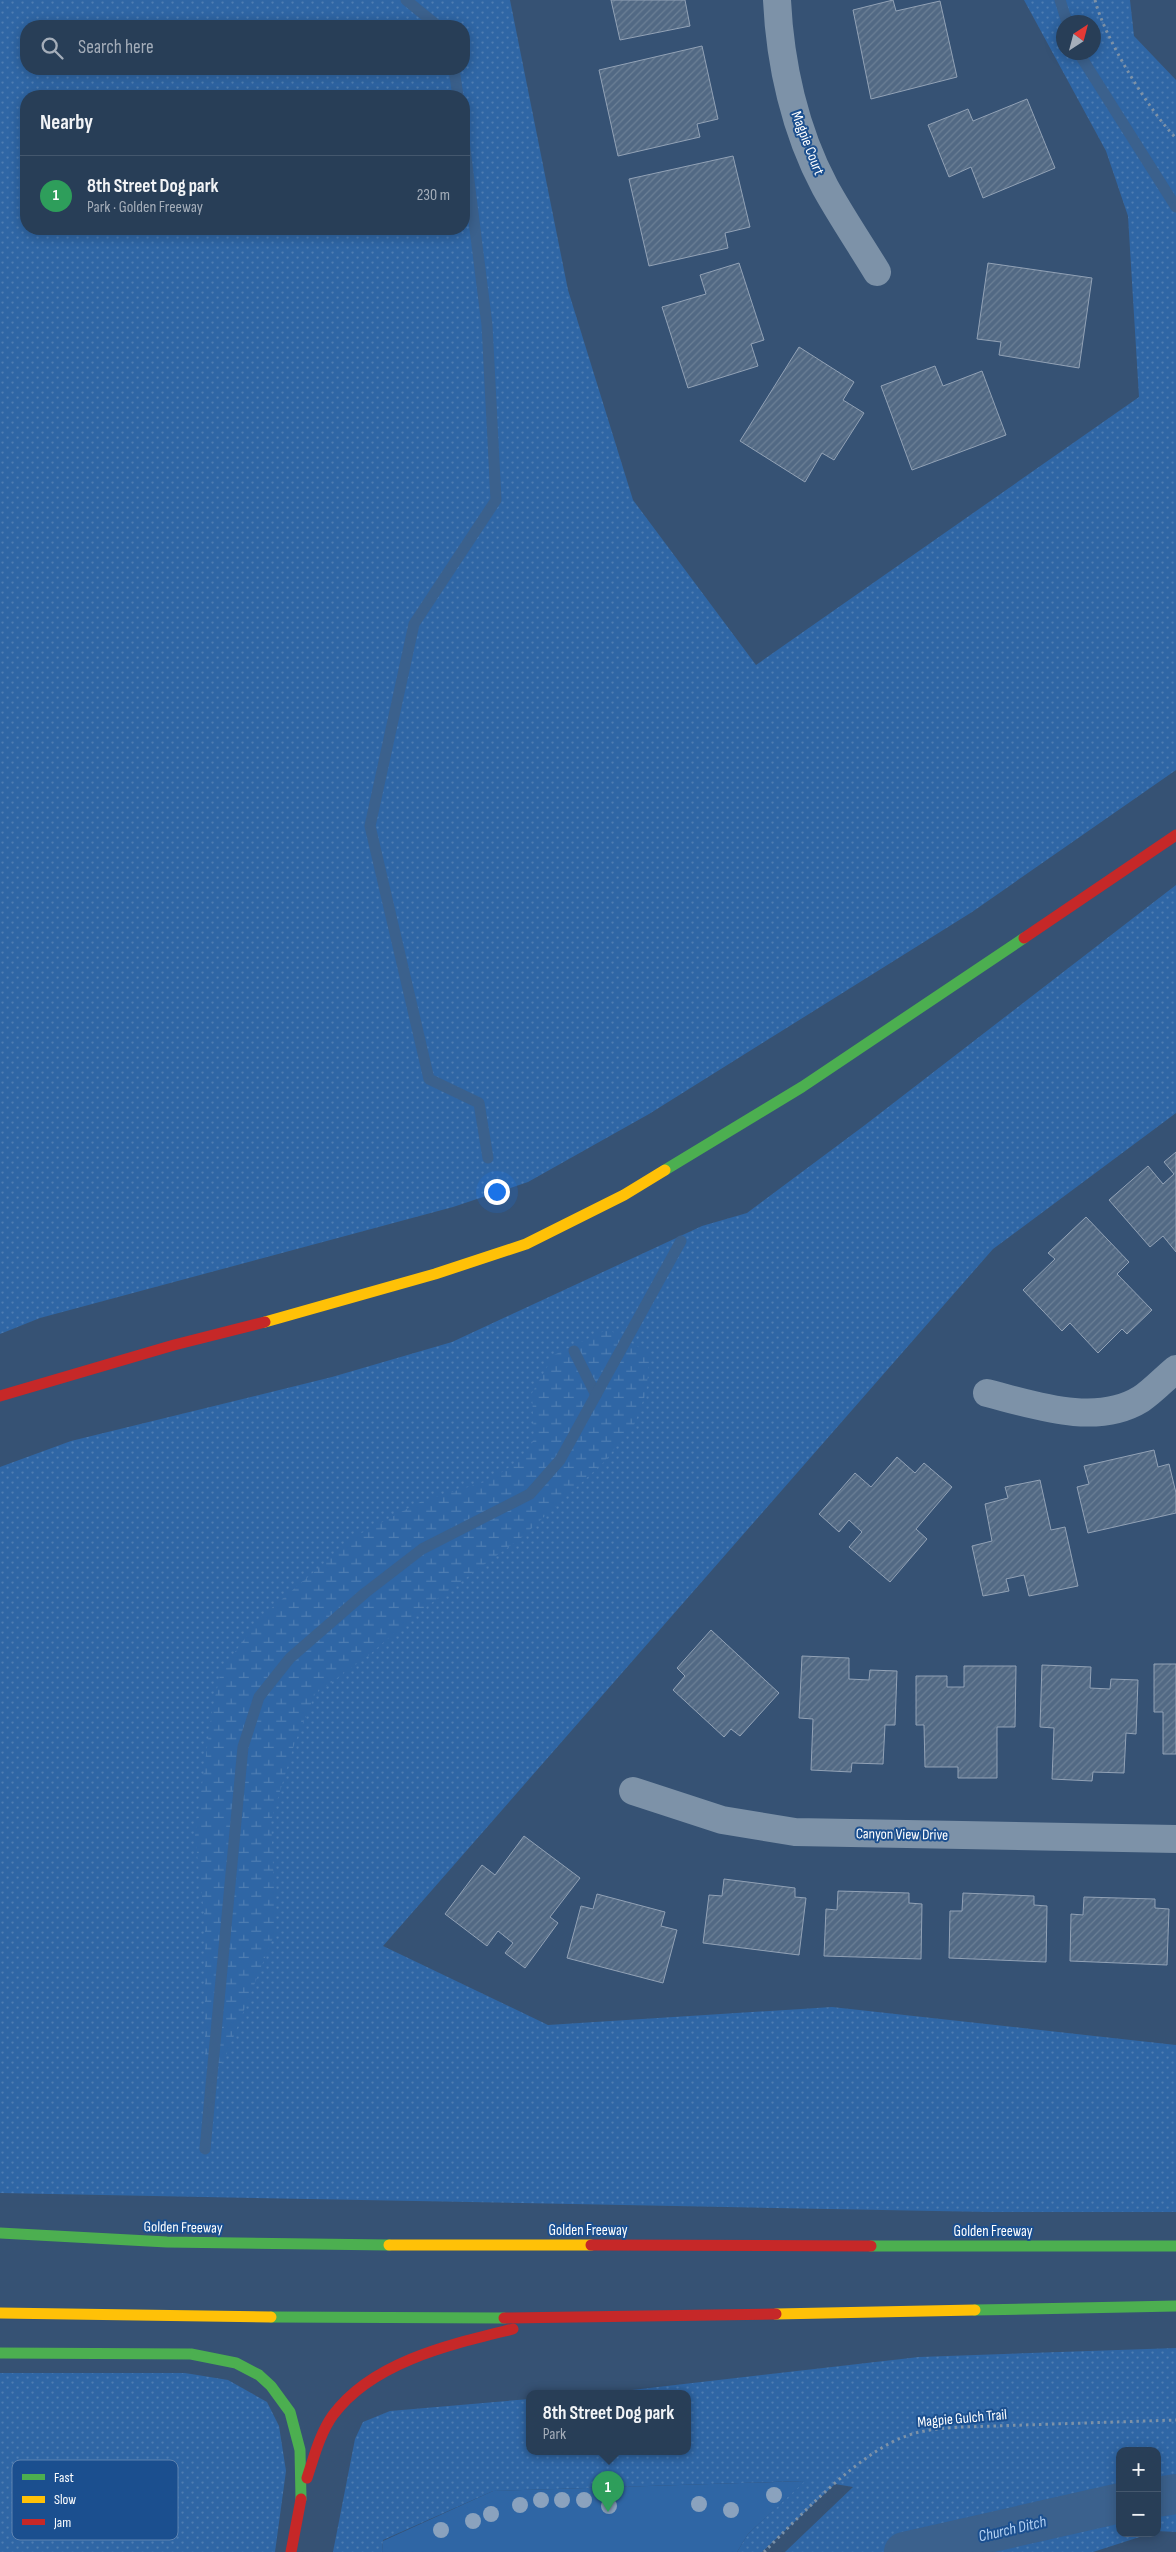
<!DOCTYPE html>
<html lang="en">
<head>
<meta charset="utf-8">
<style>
  :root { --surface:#283e57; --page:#344961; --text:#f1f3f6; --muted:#a5aeba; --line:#44576d; --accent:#ea580c }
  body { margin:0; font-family:"Sofia Sans Condensed",sans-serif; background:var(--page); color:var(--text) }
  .controls { position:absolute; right:15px; bottom:15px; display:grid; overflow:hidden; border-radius:10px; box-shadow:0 2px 12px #0003 }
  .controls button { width:45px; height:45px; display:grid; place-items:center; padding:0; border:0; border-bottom:1px solid var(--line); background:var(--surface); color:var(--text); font:25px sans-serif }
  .compass { position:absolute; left:1056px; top:15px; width:45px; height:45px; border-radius:50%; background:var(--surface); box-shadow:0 2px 12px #0003; rotate:36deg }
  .you { position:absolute; left:496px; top:1191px; width:18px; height:18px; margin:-12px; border:4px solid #fff; border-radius:50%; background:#1a73e8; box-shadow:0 0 0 8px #1a73e833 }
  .badge { display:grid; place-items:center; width:32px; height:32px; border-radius:50%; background:var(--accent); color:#fff; font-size:16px; font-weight:700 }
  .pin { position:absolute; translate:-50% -41px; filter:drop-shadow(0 1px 2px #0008) }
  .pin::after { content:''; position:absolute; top:26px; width:18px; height:15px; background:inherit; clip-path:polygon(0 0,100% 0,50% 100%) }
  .popup { position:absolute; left:526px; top:2390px; width:165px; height:65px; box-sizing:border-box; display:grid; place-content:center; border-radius:10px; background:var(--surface); filter:drop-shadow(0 1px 4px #0005); font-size:16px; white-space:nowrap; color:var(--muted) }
  .popup b { font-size:19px; color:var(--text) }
  .popup::after { content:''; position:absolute; left:50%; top:100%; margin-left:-10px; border:10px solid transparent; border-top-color:var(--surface) }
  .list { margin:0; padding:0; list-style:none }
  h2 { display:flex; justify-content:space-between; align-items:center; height:65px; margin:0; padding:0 20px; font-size:21px }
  h2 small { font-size:16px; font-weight:400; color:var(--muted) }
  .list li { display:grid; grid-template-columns:32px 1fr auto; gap:15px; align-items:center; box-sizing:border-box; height:80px; padding:0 20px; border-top:1px solid var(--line) }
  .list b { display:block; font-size:19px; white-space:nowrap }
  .list p { margin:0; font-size:16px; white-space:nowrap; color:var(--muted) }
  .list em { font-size:16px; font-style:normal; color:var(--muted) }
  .icon { flex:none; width:28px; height:28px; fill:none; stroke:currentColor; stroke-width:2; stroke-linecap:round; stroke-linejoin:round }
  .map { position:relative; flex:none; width:1176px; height:2552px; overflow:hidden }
  .search { position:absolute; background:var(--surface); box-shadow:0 2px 12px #0003; left:20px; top:20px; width:450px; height:55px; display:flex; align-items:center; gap:12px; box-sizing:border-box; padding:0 18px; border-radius:20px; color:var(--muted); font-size:19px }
  .panel { position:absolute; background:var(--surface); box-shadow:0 2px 12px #0003; left:20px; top:90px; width:450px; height:145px; border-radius:20px }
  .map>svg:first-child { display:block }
</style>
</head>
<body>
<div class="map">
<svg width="1176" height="2552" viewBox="0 0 1176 2552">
  <defs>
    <pattern id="grass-dots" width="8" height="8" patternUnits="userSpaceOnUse" patternTransform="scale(1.25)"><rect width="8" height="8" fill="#2f66a5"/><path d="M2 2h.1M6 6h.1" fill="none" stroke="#4e7db2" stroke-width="1.8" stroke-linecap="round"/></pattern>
    <pattern id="wetland-marsh" width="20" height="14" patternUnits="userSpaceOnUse" patternTransform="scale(1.25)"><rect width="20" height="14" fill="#2f66a5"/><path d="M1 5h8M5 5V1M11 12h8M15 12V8" fill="none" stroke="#4e7db2"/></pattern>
    <pattern id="building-hatch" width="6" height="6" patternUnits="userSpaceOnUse" patternTransform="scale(1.25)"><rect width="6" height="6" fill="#526984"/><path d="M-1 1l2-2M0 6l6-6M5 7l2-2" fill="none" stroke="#6c8096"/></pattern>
  </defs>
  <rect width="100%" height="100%" fill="#365274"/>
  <g fill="url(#grass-dots)" fill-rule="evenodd">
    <path d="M0,0h510l58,290 65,210 123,165 383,-268 -11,-181 -22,-65 -82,-151h106l4,36 42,44v690l-204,142 -323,202 -121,68 -75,25 -413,111 -40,16zM1064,22h30v30h-30zM464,26v43h-438v-43zM26,96h438v133h-438z"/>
    <path d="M1176,885v228l-183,136 -610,697 165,79 284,-18 344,38v167h-187l-989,-19v-726l71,-26 261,-64 120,-35 250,-116 45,-13 118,-88z"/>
    <path d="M1176,2348v184l-19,-1v-80h-37v82h32l-59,19h-308l68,-65 -18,-3 -73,68h-25l11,-18 56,-53 -311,10 -110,49 -1,12h-49l22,-113 8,-17 27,-11 139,-12v52h158v-58h-81l313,-36z"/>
    <path d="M0,2373h185l43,7 39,22 12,24 7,45 -11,81h-275z"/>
  </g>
  <path fill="url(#wetland-marsh)" d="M608,1329l42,25 -4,39 -12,32 -31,38 -81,74 -107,78 -46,40 -54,39 -21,51 -23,76 5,109 -53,133 -18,1v-142l-10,-86 17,-125 9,-40 39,-53 96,-82 66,-35 66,-20 40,-26 6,-17 -2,-45 22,-38z"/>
  <path fill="#2f66a5" d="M805,2481l-57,53 -11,18h-355l1,-11 110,-50z"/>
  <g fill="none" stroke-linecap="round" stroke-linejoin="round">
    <g stroke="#3b618d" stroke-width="11">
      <path d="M406,0l32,26"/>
      <path d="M1060,0l7,22"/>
      <path d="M1078,52l98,155"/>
      <path d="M454,69l4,27"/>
      <path d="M464,141l23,184 9,175 -82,124 -44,202 59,253 50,24 9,55"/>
      <path d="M574,1351l22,44"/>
      <path d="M205,2149l38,-402 16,-50 31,-39 75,-65 57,-44 108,-55 30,-34 121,-219"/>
    </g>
    <g stroke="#3b618d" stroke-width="40">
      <path d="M1157,2497l19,-3"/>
      <path d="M904,2552l216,-49"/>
    </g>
  </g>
  <g fill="url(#building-hatch)" stroke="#92a2b6">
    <path d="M611,0h74l5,26 -70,14z"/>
    <path d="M893,0l3,11 44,-10 17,76 -86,22 -18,-89z"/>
    <path d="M702,46l16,73 -21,5 3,13 -82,19 -19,-86z"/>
    <path d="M1027,99l28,69 -72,30 -12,-31 -22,10 -21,-52 40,-16 5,12z"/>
    <path d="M733,156l17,71 -25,6 3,15 -79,18 -20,-87z"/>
    <path d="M739,263l25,77 -13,4 7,22 -70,22 -26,-81 44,-13 -6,-19z"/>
    <path d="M988,263l104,15 -13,90 -80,-13 2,-13 -24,-3z"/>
    <path d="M799,347l55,35 -11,18 21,13 -30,47 -12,-7 -17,29 -65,-41z"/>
    <path d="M935,366l8,20 39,-15 24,64 -94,35 -31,-84z"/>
    <path d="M1176,1152v100l-13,-16 -13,11 -41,-47 39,-34 15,18 11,-10 -10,-12z"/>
    <path d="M1086,1217l43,45 -12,12 35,36 -25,24 -5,-5 -24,24 -28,-30 -8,8 -39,-41 32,-31 -7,-6z"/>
    <path d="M1154,1450l4,17 11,-3 7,29v20l-88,20 -11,-46 12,-3 -5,-18z"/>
    <path d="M897,1457l18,16 9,-10 28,24 -36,42 11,10 -37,43 -41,-35 13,-15 -13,-12 -10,12 -20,-18 36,-41 16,14z"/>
    <path d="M1040,1480l11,50 14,-3 13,59 -49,10 -5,-21 -18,4 3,12 -26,5 -11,-50 20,-5 -7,-37 23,-6 -3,-11z"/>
    <path d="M711,1630l68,63 -39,43 -9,-7 -7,8 -51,-47 12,-14 -8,-8z"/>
    <path d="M802,1656l47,2v21l20,1 1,-10 27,1 -2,54h-10l-2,39 -31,-1 -1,9 -40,-2 2,-51 -14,-1z"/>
    <path d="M1154,1664h22v90h-13v-42h-9z"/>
    <path d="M1042,1665l49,2 -1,21 20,1 1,-10 27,1 -2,54 -10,-1 -2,40 -31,-1 -1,9 -40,-2 2,-51 -14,-1z"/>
    <path d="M964,1666h52l-1,61h-18v51h-39v-11h-33l-1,-42h-8v-49h31v11h17z"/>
    <path d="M524,1836l56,42 -30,39 8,6 -33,45 -20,-15 8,-10 -15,-12 -11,15 -42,-32 37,-49 13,10z"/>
    <path d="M724,1879l71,9v9l11,1 -7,57 -96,-12 6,-48 13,1z"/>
    <path d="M838,1891l71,2v10l13,1 -1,55 -97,-3 2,-47 11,1z"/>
    <path d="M963,1893l71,3v9l13,1 -1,56 -97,-4 1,-47h12z"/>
    <path d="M597,1894l68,18 -4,14 16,4 -14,53 -96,-25 14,-52 12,3z"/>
    <path d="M1084,1897l71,2v9l14,1 -2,56 -97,-4 1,-47 12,1z"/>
  </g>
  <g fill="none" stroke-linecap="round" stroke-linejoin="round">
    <g stroke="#7d92a8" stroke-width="3" stroke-dasharray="2.5 4" stroke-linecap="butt">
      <path d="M1095,0c9,37 54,111 81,138"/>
      <path d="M764,2552c37,-37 96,-101 145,-117 18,-6 36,-7 54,-8l213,-7"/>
    </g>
    <g stroke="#7d92a8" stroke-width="28">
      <path d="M777,0c3,64 18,131 48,187 16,29 35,57 52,85"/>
      <path d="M987,1393c47,12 109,34 154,6 12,-8 24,-21 35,-30"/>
      <path d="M633,1791l89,29 73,12 381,7"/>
    </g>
    <g stroke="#4caf50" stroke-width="11">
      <path d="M665,1170l137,-83 222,-149"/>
      <path d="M0,2233l167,9 222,3"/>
      <path d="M871,2246h305"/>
      <path d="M975,2310l201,-4"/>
      <path d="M271,2317l233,1"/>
      <path d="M0,2353l191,1 45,9 23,12 12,11 19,26 10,38 1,49"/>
    </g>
    <g stroke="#ffc107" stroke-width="11">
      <path d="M265,1322l170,-48 91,-30 98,-49 41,-25"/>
      <path d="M389,2245h202"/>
      <path d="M0,2313l271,4"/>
      <path d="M776,2314l199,-4"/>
    </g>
    <g stroke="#c62828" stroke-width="11">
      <path d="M1024,938l152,-103"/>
      <path d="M0,1396l174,-51 91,-23"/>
      <path d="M591,2245l280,1"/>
      <path d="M504,2318l272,-4"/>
      <path d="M307,2478c7,-21 13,-45 26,-63 40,-54 119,-71 180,-86"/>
      <path d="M291,2552l10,-53"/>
    </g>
  </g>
  <g fill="#8aa2be">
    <circle cx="774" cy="2495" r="8"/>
    <circle cx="541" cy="2500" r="8"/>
    <circle cx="562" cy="2500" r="8"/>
    <circle cx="584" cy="2500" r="8"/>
    <circle cx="699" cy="2504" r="8"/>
    <circle cx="520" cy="2505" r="8"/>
    <circle cx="609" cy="2506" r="8"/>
    <circle cx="731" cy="2510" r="8"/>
    <circle cx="491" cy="2514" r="8"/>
    <circle cx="473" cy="2521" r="8"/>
    <circle cx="441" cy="2530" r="8"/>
  </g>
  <g text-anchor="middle" stroke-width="4" stroke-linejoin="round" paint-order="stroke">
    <g font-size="15" fill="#fff" stroke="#1b4f8f">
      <text transform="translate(808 143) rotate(69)" y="5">Magpie Court</text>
      <text transform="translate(902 1834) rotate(1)" y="5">Canyon View Drive</text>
      <text transform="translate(183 2227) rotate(1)" y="5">Golden Freeway</text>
      <text x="588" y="2235">Golden Freeway</text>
      <text x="993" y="2236">Golden Freeway</text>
      <text transform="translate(962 2418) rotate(-5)" y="5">Magpie Gulch Trail</text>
    </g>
    <g font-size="16" font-style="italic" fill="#b5d3f5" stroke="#1b4f8f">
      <text transform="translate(1012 2528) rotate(-13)" y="6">Church Ditch</text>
    </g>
  </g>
  <rect x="12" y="2460" width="166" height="80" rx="8" fill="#1b4f8f" stroke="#5f84b1" stroke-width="1"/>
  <rect x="22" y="2474" width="23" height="6" fill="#4caf50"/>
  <rect x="22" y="2496" width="23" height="7" fill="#ffc107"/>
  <rect x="22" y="2519" width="23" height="6" fill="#c62828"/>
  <g font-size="14" fill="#fff">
    <text x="54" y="2482">Fast</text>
    <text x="54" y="2504">Slow</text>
    <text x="54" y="2527">Jam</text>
  </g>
</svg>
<div class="controls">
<button>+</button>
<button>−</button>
</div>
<svg class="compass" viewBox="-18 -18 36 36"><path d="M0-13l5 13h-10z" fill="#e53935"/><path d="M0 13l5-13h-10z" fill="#a5aeba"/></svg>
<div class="you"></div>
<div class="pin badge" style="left:608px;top:2512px;background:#2e9e5b">1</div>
<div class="popup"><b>8th Street Dog park</b>Park</div>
<div class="search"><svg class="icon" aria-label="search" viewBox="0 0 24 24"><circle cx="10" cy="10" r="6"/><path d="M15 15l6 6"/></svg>Search here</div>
<section class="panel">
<h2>Nearby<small></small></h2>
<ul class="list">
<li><span class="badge" style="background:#2e9e5b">1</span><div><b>8th Street Dog park</b><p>Park · Golden Freeway</p></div><em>230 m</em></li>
</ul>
</section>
</div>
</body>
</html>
